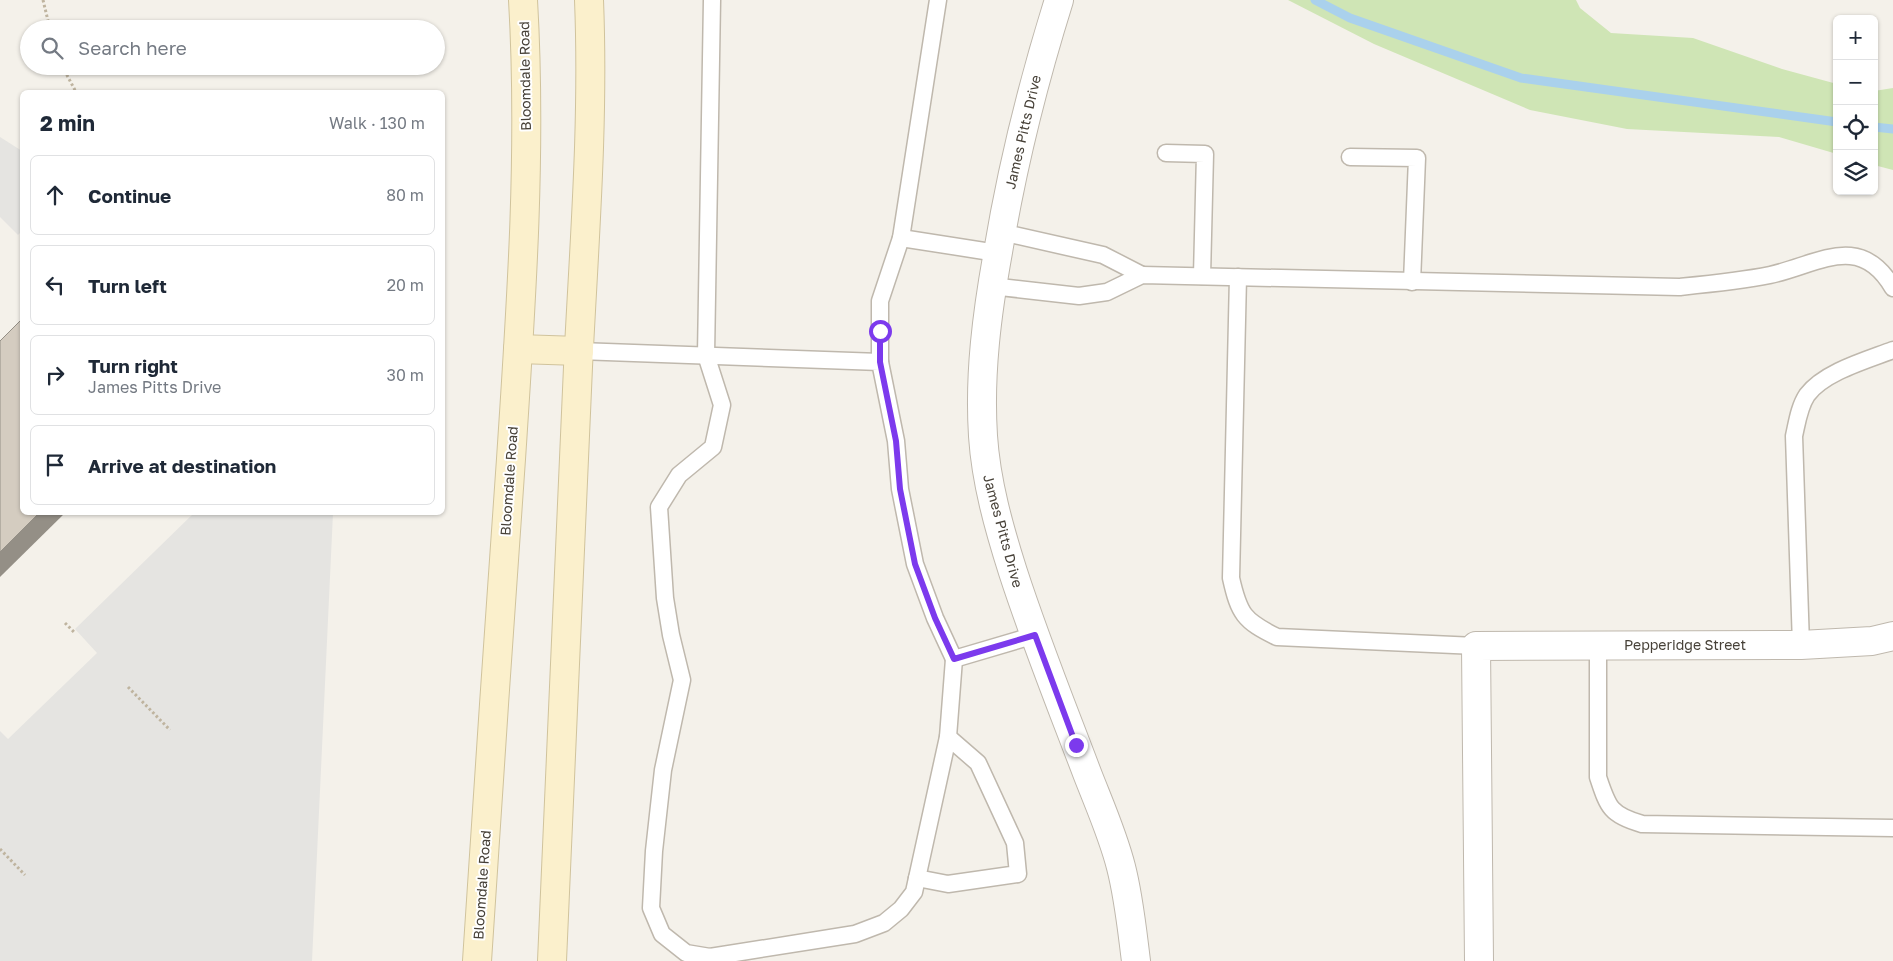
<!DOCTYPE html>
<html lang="en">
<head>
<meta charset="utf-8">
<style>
  :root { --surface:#fff; --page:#f2f2f3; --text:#1f2937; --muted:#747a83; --line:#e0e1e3 }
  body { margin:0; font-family:"Golos Text",sans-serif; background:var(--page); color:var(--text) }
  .controls { position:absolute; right:15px; top:15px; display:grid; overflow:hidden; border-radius:8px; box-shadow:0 1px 4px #0004 }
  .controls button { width:45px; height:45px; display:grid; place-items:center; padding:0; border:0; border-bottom:1px solid var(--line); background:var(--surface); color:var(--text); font:25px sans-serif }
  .stop { position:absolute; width:15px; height:15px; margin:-11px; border:4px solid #7c3aed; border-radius:50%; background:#fff }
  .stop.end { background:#7c3aed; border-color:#fff; box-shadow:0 1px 5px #0008 }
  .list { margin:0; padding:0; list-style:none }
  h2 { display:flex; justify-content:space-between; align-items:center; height:65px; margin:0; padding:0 20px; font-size:21px }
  h2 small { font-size:16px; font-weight:400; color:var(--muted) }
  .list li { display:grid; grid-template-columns:32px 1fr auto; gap:15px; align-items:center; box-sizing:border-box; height:80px; margin:0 10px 10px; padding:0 10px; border:1px solid var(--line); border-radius:8px }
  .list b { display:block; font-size:19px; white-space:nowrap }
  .list p { margin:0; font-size:16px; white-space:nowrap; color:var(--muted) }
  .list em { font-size:16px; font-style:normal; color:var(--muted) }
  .icon { flex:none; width:28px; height:28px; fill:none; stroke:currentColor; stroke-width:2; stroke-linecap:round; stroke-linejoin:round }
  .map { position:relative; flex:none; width:1893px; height:961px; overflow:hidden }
  .search { position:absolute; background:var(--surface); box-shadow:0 1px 4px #0004; left:20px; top:20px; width:425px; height:55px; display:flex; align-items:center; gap:12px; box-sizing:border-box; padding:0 18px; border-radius:28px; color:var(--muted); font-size:19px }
  .panel { position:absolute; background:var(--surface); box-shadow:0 1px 4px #0004; left:20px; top:90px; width:425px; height:425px; border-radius:8px }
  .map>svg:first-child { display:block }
</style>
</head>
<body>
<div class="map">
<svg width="1893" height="961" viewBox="0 0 1893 961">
  <rect width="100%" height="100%" fill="#f4f1ea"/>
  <g fill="#cfe5b5">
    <path d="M1288,0h288l4,8 31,25 82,5 89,31 55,15v70l-58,-17 -152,-8 -97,-19 -156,-66z"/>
    <path d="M1893,88v82l-19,-5v-74z"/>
  </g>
  <g fill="#e5e4e1">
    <path d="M0,137l22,14v80l-4,4 -18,-18z"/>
    <path d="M195,512l138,1 -21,448h-312v-230l8,8 89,-86 -22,-24z"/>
  </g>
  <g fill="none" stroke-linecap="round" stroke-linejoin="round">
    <g stroke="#aad1ec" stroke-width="9">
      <path d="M1315,0l35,18 171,60 316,44"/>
      <path d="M1874,127l19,2"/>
    </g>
    <defs>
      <g id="lane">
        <path d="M712,0l-6,355 16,50 -9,42 -34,28 -20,32 6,91 6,37 11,45 -19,90 -9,81 -3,57 11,26 24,19 24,4 145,-23 29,-11 17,-14 13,-17 34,-155 6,-78"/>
        <path d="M938,0l-37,238 96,15"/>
        <path d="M1166,153l39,1 -3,122"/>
        <path d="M1350,157l67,1 -5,124"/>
        <path d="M1001,232l102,23 39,20"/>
        <path d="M1238,277l-7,301c8,36 13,43 46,59l199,9"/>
        <path d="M991,286l88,10 28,-4 35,-17 537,12c30,-3 61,-6 91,-12 47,-10 90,-44 123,13"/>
        <path d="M579,351l301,11 16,79 4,48 15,75 20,54 19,41 81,-24"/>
        <path d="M880,362v-61l21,-63"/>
        <path d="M1598,645v132c10,30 12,38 44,47l251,4"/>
        <path d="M1801,645l-7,-209c3,-13 5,-29 13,-41 17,-23 60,-35 86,-45"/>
        <path d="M917,878l31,6 70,-10 -3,-31 -37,-80 -30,-26"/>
      </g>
      <g id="street">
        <path d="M1059,0c-26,83 -47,167 -61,252 -11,61 -19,122 -15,184 3,46 16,92 30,136 22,68 49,135 74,201 12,31 26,62 34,94 8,31 11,63 15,94"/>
        <path d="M1479,961l-3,-315 325,-1 71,-4 21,-5"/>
      </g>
      <g id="secondary">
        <path d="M518,349l61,2"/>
        <path d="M477,961c11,-167 22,-335 34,-502 10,-152 21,-306 12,-459"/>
        <path d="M552,961c9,-198 18,-396 26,-594 6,-122 16,-244 11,-367"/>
      </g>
    </defs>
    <use href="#lane" stroke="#bfb8ad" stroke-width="19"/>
    <use href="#street" stroke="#bfb8ad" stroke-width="30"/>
    <use href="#secondary" stroke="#d0c39c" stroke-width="30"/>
    <g stroke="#bfb49f" stroke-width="3" stroke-dasharray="2.5 2.5" stroke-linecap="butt">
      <path d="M43,0l7,29"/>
      <path d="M62,66l14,26"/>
      <path d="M65,623l10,10"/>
      <path d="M128,687l42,43"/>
      <path d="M0,849l25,26"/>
    </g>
    <use href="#lane" stroke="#fff" stroke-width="16"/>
    <use href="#street" stroke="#fff" stroke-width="28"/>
    <use href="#secondary" stroke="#fbf0cc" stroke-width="28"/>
  </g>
  <path fill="#948f86" d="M40,512h26l-66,65v-25z"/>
  <path fill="#d4ccc0" stroke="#948f86" d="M22,319v193h18l-40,40v-211z"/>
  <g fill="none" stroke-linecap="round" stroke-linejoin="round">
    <path stroke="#7c3aed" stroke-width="6" d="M880,331v31l16,79 4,48 15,75 20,54 19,41 81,-24 41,110"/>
  </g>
  <g text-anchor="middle" stroke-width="4" stroke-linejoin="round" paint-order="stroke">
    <g font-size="14" fill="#474138" stroke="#fff">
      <text transform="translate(525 76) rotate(-91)" y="5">Bloomdale Road</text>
      <text transform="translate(1023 132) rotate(-77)" y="5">James Pitts Drive</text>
      <text transform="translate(509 481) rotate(-86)" y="5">Bloomdale Road</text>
      <text transform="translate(1003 531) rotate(75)" y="5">James Pitts Drive</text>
      <text x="1685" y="650">Pepperidge Street</text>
      <text transform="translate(482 885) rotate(-86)" y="5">Bloomdale Road</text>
    </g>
  </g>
</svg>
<div class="controls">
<button>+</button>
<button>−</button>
<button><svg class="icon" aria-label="locate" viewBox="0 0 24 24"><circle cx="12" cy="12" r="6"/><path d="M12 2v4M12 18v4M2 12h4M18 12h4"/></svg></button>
<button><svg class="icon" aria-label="layers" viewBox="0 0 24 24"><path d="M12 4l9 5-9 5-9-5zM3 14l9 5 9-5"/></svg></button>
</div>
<div class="stop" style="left:880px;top:331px"></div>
<div class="stop end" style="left:1076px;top:745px"></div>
<div class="search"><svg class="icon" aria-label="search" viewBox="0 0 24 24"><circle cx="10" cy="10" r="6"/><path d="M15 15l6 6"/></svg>Search here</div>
<section class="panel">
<h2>2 min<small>Walk · 130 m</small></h2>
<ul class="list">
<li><svg class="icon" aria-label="ahead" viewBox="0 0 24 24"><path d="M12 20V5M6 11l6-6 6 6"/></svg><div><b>Continue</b></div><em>80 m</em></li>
<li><svg class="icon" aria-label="left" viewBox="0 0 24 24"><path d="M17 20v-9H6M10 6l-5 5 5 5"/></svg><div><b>Turn left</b></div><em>20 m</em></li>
<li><svg class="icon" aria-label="right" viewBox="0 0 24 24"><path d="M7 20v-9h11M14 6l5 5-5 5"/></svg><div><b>Turn right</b><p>James Pitts Drive</p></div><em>30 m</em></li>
<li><svg class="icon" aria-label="arrive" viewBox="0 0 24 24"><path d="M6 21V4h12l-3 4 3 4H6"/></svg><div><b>Arrive at destination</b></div></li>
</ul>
</section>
</div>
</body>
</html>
